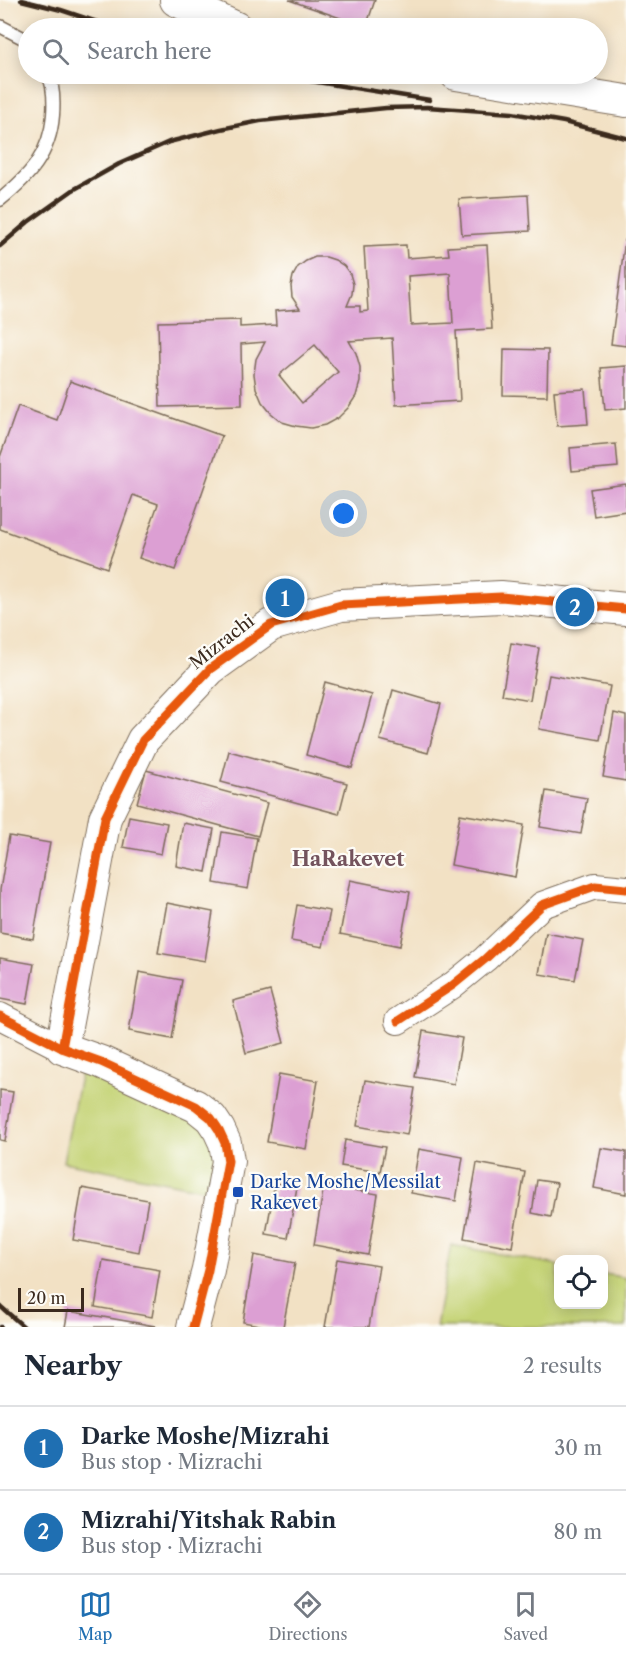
<!DOCTYPE html>
<html lang="en">
<head>
<meta charset="utf-8">
<style>
  :root { --surface:#fff; --page:#f2f2f3; --text:#1f2937; --muted:#747a83; --line:#e0e1e3; --accent:#1f6fb2 }
  body { margin:0; font-family:"Libre Caslon Text",serif; background:var(--page); color:var(--text) }
  .controls { position:absolute; right:18px; bottom:18px; display:grid; overflow:hidden; border-radius:12px; box-shadow:0 3px 15px #0003 }
  .controls button { width:54px; height:54px; display:grid; place-items:center; padding:0; border:0; border-bottom:2px solid var(--line); background:var(--surface); color:var(--text); font:30px sans-serif }
  .scale { position:absolute; left:18px; bottom:15px; width:66px; box-sizing:border-box; padding-left:6px; border:3px solid #3b2a1e; border-top:0; font-size:16px; line-height:21px; white-space:nowrap; color:#3b2a1e; -webkit-text-stroke:4px #fdfcf7; paint-order:stroke }
  .you { position:absolute; left:344px; top:514px; width:21px; height:21px; margin:-15px; border:4px solid #fff; border-radius:50%; background:#1a73e8; box-shadow:0 0 0 9px #1a73e833 }
  .badge { display:grid; place-items:center; width:39px; height:39px; border-radius:50%; background:var(--accent); color:#fff; font-size:20px; font-weight:700 }
  .pin { position:absolute; translate:-50% -50%; border:3px solid #fff; box-shadow:0 2px 6px #0006 }
  .list { margin:0; padding:0; list-style:none }
  h2 { display:flex; justify-content:space-between; align-items:center; height:78px; margin:0; padding:0 24px; font-size:26px }
  h2 small { font-size:20px; font-weight:400; color:var(--muted) }
  .list li { display:grid; grid-template-columns:39px 1fr auto; gap:18px; align-items:center; box-sizing:border-box; height:84px; padding:0 24px; border-top:2px solid var(--line) }
  .list b { display:block; font-size:22px; white-space:nowrap }
  .list p { margin:0; font-size:20px; white-space:nowrap; color:var(--muted) }
  .list em { font-size:20px; font-style:normal; color:var(--muted) }
  .icon { flex:none; width:33px; height:33px; fill:none; stroke:currentColor; stroke-width:2; stroke-linecap:round; stroke-linejoin:round }
  .map { position:relative; flex:none; width:626px; height:1327px; overflow:hidden }
  .search { position:absolute; background:var(--surface); box-shadow:0 3px 15px #0003; left:18px; right:18px; top:18px; height:66px; display:flex; align-items:center; gap:15px; box-sizing:border-box; padding:0 21px; border-radius:33px; color:var(--muted); font-size:22px }
  .sheet { height:246px; background:var(--surface) }
  nav { display:flex; justify-content:space-around; align-items:center; box-sizing:border-box; height:84px; border-top:2px solid var(--line); background:var(--surface); font-size:16px; color:var(--muted) }
  nav a { display:grid; justify-items:center; gap:3px }
  nav .on { color:var(--accent) }
  .map>svg:first-child { display:block }
</style>
</head>
<body>
<div class="map">
<svg width="626" height="1327" viewBox="0 0 626 1327">
  <rect width="100%" height="100%" fill="#fdfcf7"/>
  <filter id="ink" filterUnits="userSpaceOnUse"><feTurbulence type="fractalNoise" baseFrequency=".0167" numOctaves="2"/><feDisplacementMap in="SourceGraphic" scale="12" xChannelSelector="R" yChannelSelector="G"/><feConvolveMatrix kernelMatrix="1 2 1 2 8 2 1 2 1" color-interpolation-filters="sRGB"/></filter>
  <filter id="wash" filterUnits="userSpaceOnUse"><feTurbulence type="fractalNoise" baseFrequency=".008" numOctaves="4" result="noise"/><feDisplacementMap in="SourceGraphic" scale="24" xChannelSelector="R" yChannelSelector="G"/><feGaussianBlur stdDeviation="1.35" result="paint"/><feColorMatrix in="noise" values="0 0 0 0 0 0 0 0 0 0 0 0 0 0 0 0 0 1.4 0 .05"/><feComposite in="paint" operator="in"/></filter>
  <g filter="url(#wash)">
    <rect width="100%" height="100%" fill="#f2e1c4"/>
    <g fill="#c4d375" stroke="#807e4a" stroke-width="1.5">
      <path d="M84,1056l127,62 12,75 -160,-31z"/>
      <path d="M451,1245l107,20v39h46v-30l22,4v49h-190z"/>
    </g>
    <g id="blocks">
      <g fill="#dc9fd3" fill-rule="evenodd">
        <path d="M289,0h86l-9,27z"/>
        <path d="M528,195l2,36 -68,4 -3,-36z"/>
        <path d="M625,240h1v106l-15,-2z"/>
        <path d="M406,245l1,13 42,-3 -1,-8 39,-2 5,84 -36,2 4,70 -64,4 -4,-67 -43,3 7,12 4,14v15l-4,14 -8,12 -10,10 -13,7 -14,3 -15,-2 -14,-4 -11,-9 -9,-11 -6,-14 -2,-14 2,-15 9,-17 -24,2 1,61 -82,2 -2,-85 82,-2v7l36,-2 -1,-14 25,-2 -8,-12 -1,-11 2,-10 5,-9 8,-6 9,-4h11l9,3 9,6 6,8 3,10 -1,10 -5,12h13v6l8,-1 -4,-64zM450,273l3,50 -42,2 -3,-49zM315,345l23,27 -36,31 -23,-28z"/>
        <path d="M504,349l44,1 -1,46 -44,-1z"/>
        <path d="M626,366v42l-21,2 -4,-42z"/>
        <path d="M70,381l152,55 -47,134 -36,-12 19,-54 -25,-9 -26,73 -107,-39v-72l18,-51 39,14z"/>
        <path d="M585,389l3,35 -31,2 -3,-35z"/>
        <path d="M616,444l2,23 -46,4 -2,-23z"/>
        <path d="M626,484v27l-32,5 -4,-27z"/>
        <path d="M511,643l28,5 -9,52 -28,-5z"/>
        <path d="M549,675l61,11 -10,54 -61,-11z"/>
        <path d="M325,682l47,13 -20,73 -46,-13z"/>
        <path d="M393,690l48,14 -13,49 -48,-13z"/>
        <path d="M614,713l12,3v65l-23,-4z"/>
        <path d="M229,751l118,32 -8,31 -118,-32z"/>
        <path d="M146,770l121,33 -9,33 -121,-33z"/>
        <path d="M546,791l41,7 -6,36 -41,-7z"/>
        <path d="M460,814l64,11 -9,52 -64,-12z"/>
        <path d="M129,816l38,7 -6,31 -38,-7z"/>
        <path d="M183,823l31,6 -8,43 -30,-6z"/>
        <path d="M222,832l35,6 -9,51 -34,-6z"/>
        <path d="M9,836l41,7 -17,96 -33,-6v-43z"/>
        <path d="M350,880l60,12 -10,54 -60,-12z"/>
        <path d="M167,903l46,9 -8,49 -47,-8z"/>
        <path d="M297,905l33,6 -7,36 -32,-6z"/>
        <path d="M546,933l37,7 -8,40 -36,-6z"/>
        <path d="M0,958l34,6 -7,40 -27,-5z"/>
        <path d="M139,972l43,8 -10,59 -43,-8z"/>
        <path d="M270,991l14,52 -38,10 -13,-52z"/>
        <path d="M423,1031l39,7 -8,46 -39,-7z"/>
        <path d="M279,1074l39,7 -12,68 -39,-7z"/>
        <path d="M365,1080l50,8 -8,47 -50,-9z"/>
        <path d="M0,1090l13,2 -8,49 -5,-1z"/>
        <path d="M345,1140l40,7 -5,25 -39,-6z"/>
        <path d="M601,1148l25,4v42l-32,-6z"/>
        <path d="M419,1149l44,8 -7,44 -45,-8z"/>
        <path d="M477,1163l48,9 -13,75 -48,-9z"/>
        <path d="M537,1180l20,3 -6,34 -19,-4z"/>
        <path d="M275,1183l22,4 -9,51 -22,-4z"/>
        <path d="M324,1185l54,9 -10,61 -54,-10z"/>
        <path d="M82,1188l66,12 -9,52 -66,-12z"/>
        <path d="M254,1255l41,8 -12,64h-14l-26,-5z"/>
        <path d="M337,1259l42,7 -10,61h-44z"/>
        <path d="M103,1260l57,10 -8,47 -57,-10z"/>
        <path d="M68,1311l87,15v1h-90z"/>
      </g>
    </g>
  </g>
  <g filter="url(#ink)">
    <use href="#blocks" fill-opacity="0" stroke="#7b6a58" stroke-width="1.5"/>
    <g fill="none" stroke-linecap="round" stroke-linejoin="round">
      <defs>
        <g id="service">
          <path d="M0,26l23,12 5,5"/>
          <path d="M0,200c29,-24 50,-45 53,-85 1,-14 1,-29 -5,-41"/>
        </g>
        <g id="minor">
          <path d="M0,1016l62,32"/>
          <path d="M398,1021l55,-36 32,-26 57,-54 53,-19 31,3"/>
        </g>
        <g id="tertiary">
          <path d="M176,0l60,28"/>
          <path d="M456,74l170,27"/>
          <path d="M193,1327l15,-57 20,-109 -3,-18 -6,-13 -8,-12 -15,-12 -95,-44 -39,-14 43,-230 38,-78 67,-71 61,-44 70,-20 160,-8 125,12"/>
        </g>
      </defs>
      <use href="#service" stroke="#7b6a58" stroke-width="15"/>
      <use href="#minor" stroke="#7b6a58" stroke-width="28"/>
      <use href="#tertiary" stroke="#7b6a58" stroke-width="34"/>
      <use href="#service" stroke="#fff" stroke-width="12"/>
      <use href="#minor" stroke="#fff" stroke-width="26"/>
      <use href="#tertiary" stroke="#fff" stroke-width="32"/>
      <g stroke="#3b2a1e" stroke-width="4.5">
        <path d="M21,0l40,10 54,18"/>
        <path d="M267,74l163,26"/>
        <path d="M0,246l28,-24 45,-32 46,-26 50,-22 52,-13 39,-8 126,-13 41,-1 85,6 52,9 62,16"/>
        <path d="M0,1306l24,21"/>
        <path d="M0,1327h1"/>
      </g>
      <defs>
        <g id="cycleway">
          <path d="M0,1016l62,32 39,14 95,44 15,12 8,12 6,13 3,18 -20,109 -15,57"/>
          <path d="M398,1021l55,-36 32,-26 57,-54 53,-19 31,3"/>
          <path d="M62,1048l43,-230 38,-78 67,-71 61,-44 70,-20 160,-8 125,12"/>
        </g>
      </defs>
      <use href="#cycleway" stroke="#fdfcf7" stroke-width="13"/>
      <use href="#cycleway" stroke="#e8590c" stroke-width="9"/>
    </g>
  </g>
  <rect fill="#1a4fb4" stroke="#fdfcf7" stroke-width="2" x="232" y="1186" width="12" height="12" rx="3"/>
  <g text-anchor="middle" stroke-width="4.5" stroke-linejoin="round" paint-order="stroke">
    <g font-size="18" fill="#3b2a1e" stroke="#fdfcf7">
      <text transform="translate(222 642) rotate(-38)" y="6">Mizrachi</text>
    </g>
    <g font-size="18" fill="#164399" stroke="#fdfcf7" text-anchor="start">
      <text x="250" y="1188">Darke Moshe/Messilat<tspan x="250" dy="21">Rakevet</tspan></text>
    </g>
    <g font-size="20" font-weight="bold" fill="#73535d" stroke="#fdfcf7">
      <text x="348" y="866">HaRakevet</text>
    </g>
  </g>
</svg>
<div class="controls">
<button><svg class="icon" aria-label="locate" viewBox="0 0 24 24"><circle cx="12" cy="12" r="6"/><path d="M12 2v4M12 18v4M2 12h4M18 12h4"/></svg></button>
</div>
<div class="scale">20 m</div>
<div class="you"></div>
<div class="pin badge" style="left:285px;top:598px">1</div>
<div class="pin badge" style="left:575px;top:607px">2</div>
<div class="search"><svg class="icon" aria-label="search" viewBox="0 0 24 24"><circle cx="10" cy="10" r="6"/><path d="M15 15l6 6"/></svg>Search here</div>
</div>
<section class="sheet">
<h2>Nearby<small>2 results</small></h2>
<ul class="list">
<li><span class="badge">1</span><div><b>Darke Moshe/Mizrahi</b><p>Bus stop · Mizrachi</p></div><em>30 m</em></li>
<li><span class="badge">2</span><div><b>Mizrahi/Yitshak Rabin</b><p>Bus stop · Mizrachi</p></div><em>80 m</em></li>
</ul>
</section>
<nav>
<a class="on"><svg class="icon" aria-label="map" viewBox="0 0 24 24"><path d="M3 6l6-2 6 2 6-2v14l-6 2-6-2-6 2zM9 4v14M15 6v14"/></svg>Map</a>
<a><svg class="icon" aria-label="directions" viewBox="0 0 24 24"><path d="M12 3l9 9-9 9-9-9zM9 14v-3h6M13 9l2 2-2 2"/></svg>Directions</a>
<a><svg class="icon" aria-label="saved" viewBox="0 0 24 24"><path d="M7 4h10v16l-5-4-5 4z"/></svg>Saved</a>
</nav>
</body>
</html>
